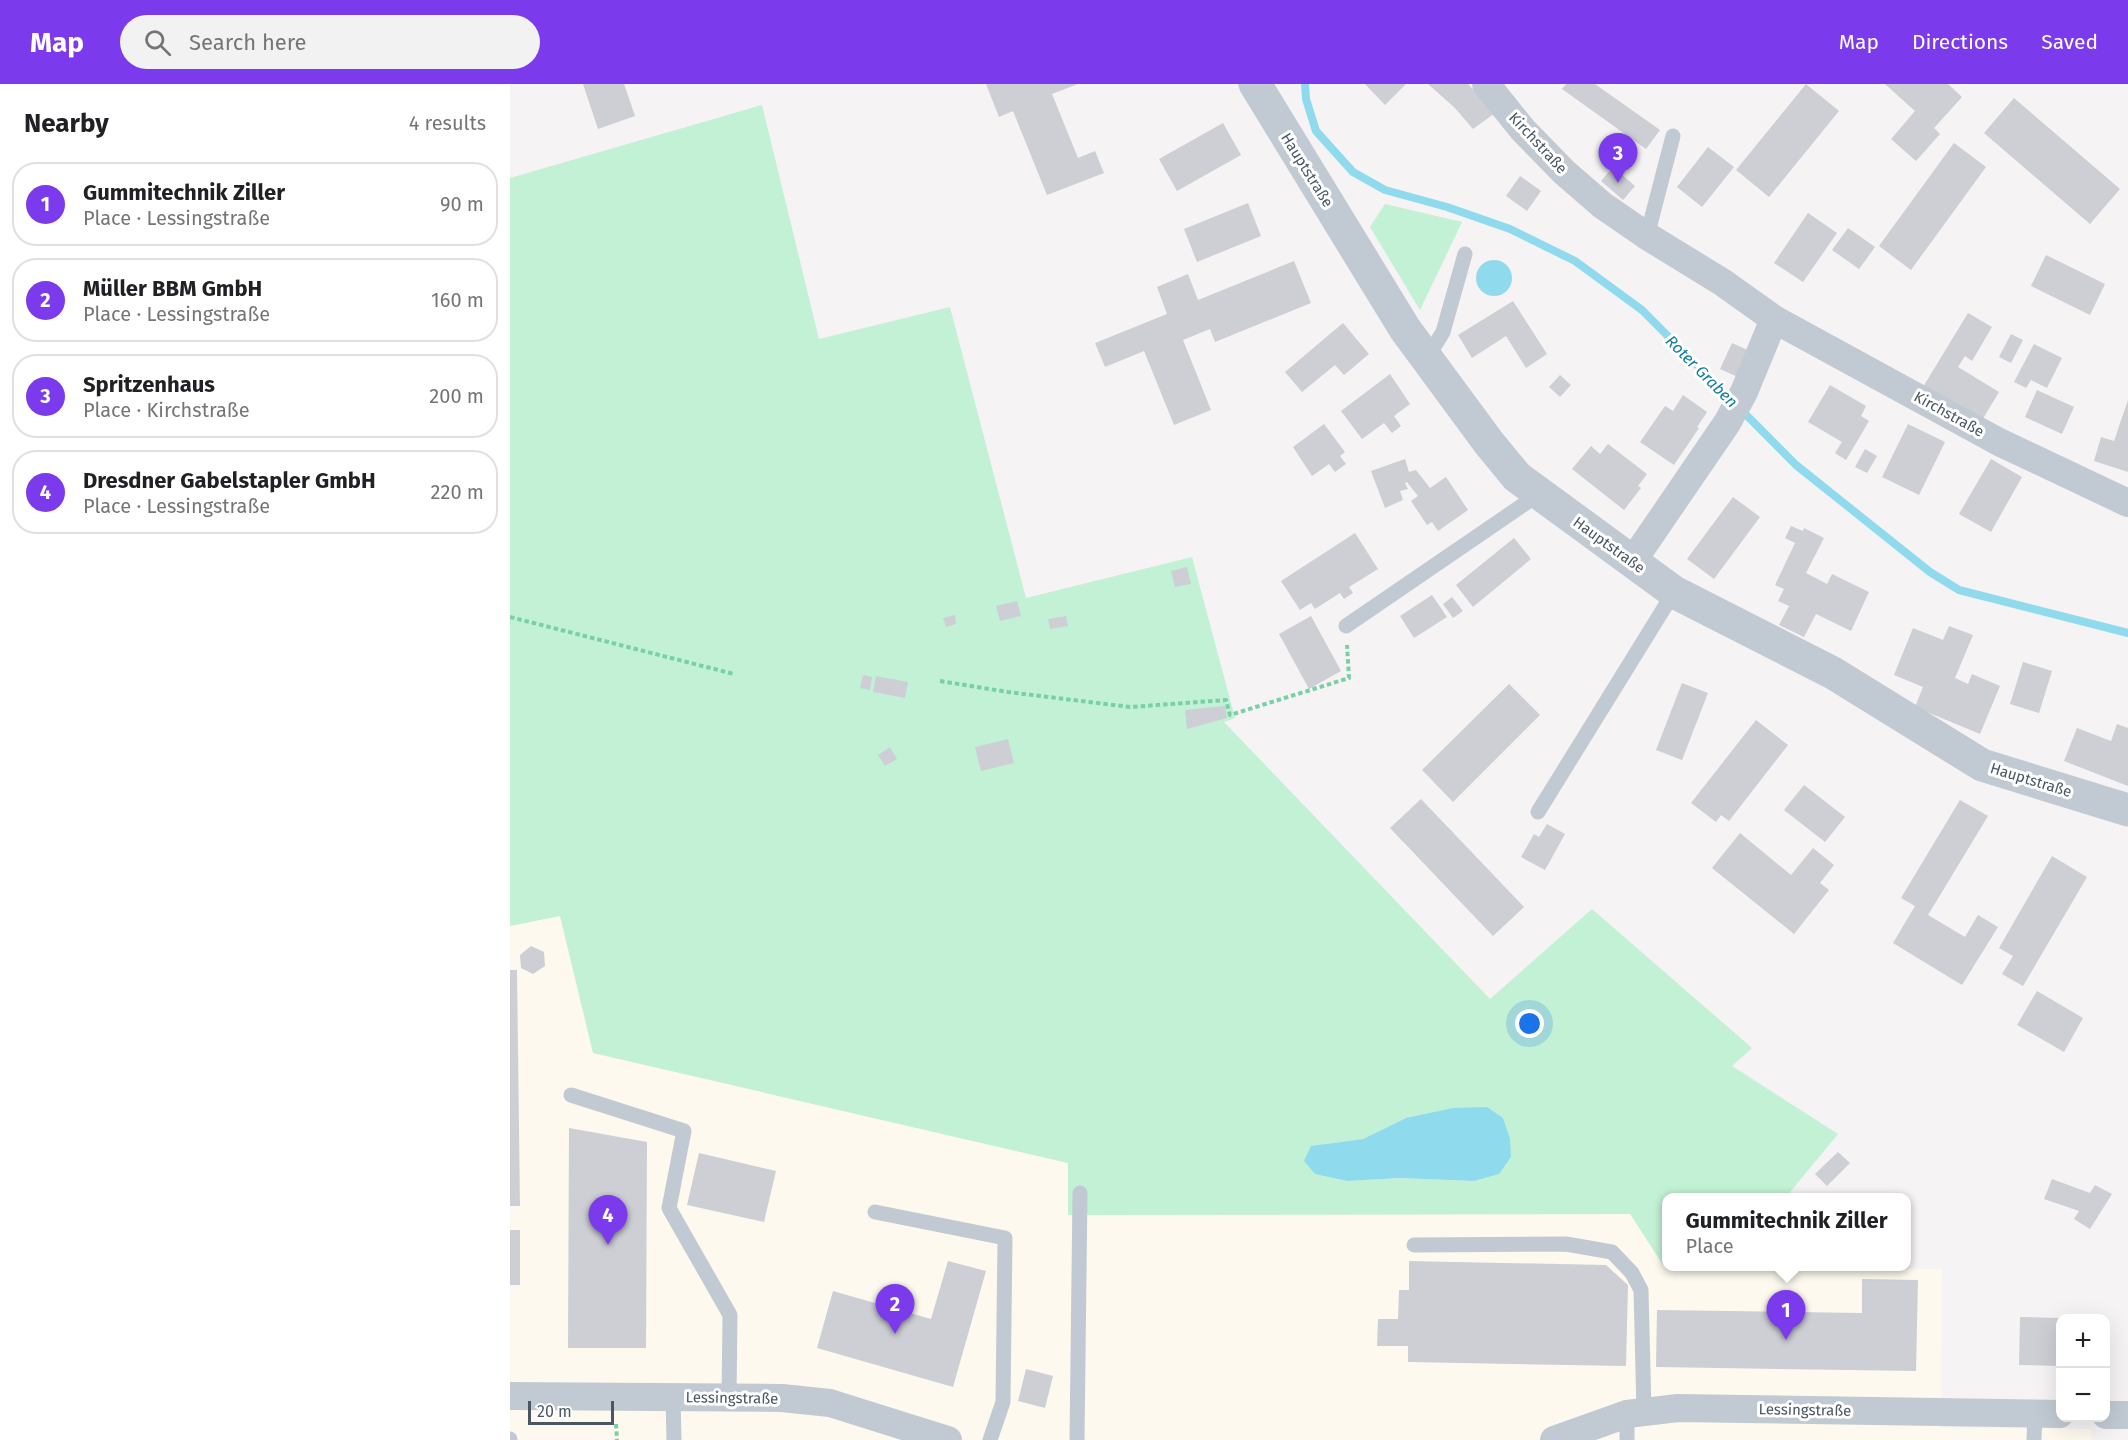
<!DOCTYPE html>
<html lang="en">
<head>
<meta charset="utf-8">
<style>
  :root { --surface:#fff; --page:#f2f2f2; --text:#202124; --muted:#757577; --line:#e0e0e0; --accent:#7c3aed }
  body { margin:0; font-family:"Fira Sans",sans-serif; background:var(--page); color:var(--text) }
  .controls { position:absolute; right:18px; bottom:18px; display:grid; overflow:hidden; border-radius:12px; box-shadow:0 6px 24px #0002 }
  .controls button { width:54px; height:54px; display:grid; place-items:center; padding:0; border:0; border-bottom:2px solid var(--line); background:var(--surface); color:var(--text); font:30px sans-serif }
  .scale { position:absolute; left:18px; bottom:15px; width:86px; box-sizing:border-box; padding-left:6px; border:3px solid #4a5661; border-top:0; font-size:16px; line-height:21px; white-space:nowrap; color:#4a5661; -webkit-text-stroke:4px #fff; paint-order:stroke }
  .you { position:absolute; left:1020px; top:940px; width:21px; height:21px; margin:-15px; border:4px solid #fff; border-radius:50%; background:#1a73e8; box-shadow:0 0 0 9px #1a73e833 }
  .badge { display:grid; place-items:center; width:39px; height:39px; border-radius:50%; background:var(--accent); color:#fff; font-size:20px; font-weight:700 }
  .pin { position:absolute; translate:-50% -50px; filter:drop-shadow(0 2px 3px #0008) }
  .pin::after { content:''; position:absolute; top:32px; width:21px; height:18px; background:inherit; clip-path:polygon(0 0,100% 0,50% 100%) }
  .popup { position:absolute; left:1152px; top:1109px; width:249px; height:78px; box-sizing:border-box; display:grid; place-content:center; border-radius:12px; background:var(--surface); filter:drop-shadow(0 2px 4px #0005); font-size:20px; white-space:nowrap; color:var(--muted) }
  .popup b { font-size:22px; color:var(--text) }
  .popup::after { content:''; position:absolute; left:50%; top:100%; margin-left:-12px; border:12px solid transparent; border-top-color:var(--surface) }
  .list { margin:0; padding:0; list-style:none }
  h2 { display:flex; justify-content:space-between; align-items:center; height:78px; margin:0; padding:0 24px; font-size:26px }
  h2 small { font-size:20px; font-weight:400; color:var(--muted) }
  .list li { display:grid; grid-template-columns:39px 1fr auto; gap:18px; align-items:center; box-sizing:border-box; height:84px; margin:0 12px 12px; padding:0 12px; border:2px solid var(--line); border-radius:24px }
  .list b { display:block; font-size:22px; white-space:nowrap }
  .list p { margin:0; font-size:20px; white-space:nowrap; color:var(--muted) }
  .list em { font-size:20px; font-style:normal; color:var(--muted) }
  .icon { flex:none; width:33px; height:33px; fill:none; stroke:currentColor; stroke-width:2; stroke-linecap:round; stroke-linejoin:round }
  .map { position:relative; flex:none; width:1618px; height:1356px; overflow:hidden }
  header { display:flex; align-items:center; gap:36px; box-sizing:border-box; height:84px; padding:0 30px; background:var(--accent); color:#fff }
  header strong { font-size:28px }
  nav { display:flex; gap:33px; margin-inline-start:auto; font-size:21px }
  .search { width:420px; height:54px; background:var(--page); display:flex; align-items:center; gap:15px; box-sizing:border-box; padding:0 21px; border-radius:33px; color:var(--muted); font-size:22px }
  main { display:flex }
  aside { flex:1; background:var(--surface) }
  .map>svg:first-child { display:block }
</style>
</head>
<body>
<header>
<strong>Map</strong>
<div class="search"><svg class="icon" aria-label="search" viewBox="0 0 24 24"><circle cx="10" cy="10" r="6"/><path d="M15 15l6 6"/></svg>Search here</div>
<nav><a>Map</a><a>Directions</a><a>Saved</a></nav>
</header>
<main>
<aside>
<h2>Nearby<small>4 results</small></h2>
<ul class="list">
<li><span class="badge">1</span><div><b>Gummitechnik Ziller</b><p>Place · Lessingstraße</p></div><em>90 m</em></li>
<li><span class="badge">2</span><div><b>Müller BBM GmbH</b><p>Place · Lessingstraße</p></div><em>160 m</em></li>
<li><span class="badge">3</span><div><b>Spritzenhaus</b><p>Place · Kirchstraße</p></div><em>200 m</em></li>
<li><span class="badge">4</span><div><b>Dresdner Gabelstapler GmbH</b><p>Place · Lessingstraße</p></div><em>220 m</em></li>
</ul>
</aside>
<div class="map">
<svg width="1618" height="1356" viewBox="0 0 1618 1356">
  <rect width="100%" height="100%" fill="#f5f3f3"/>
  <path fill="#fdf9ef" d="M50,832l33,137 475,110v52l562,-1 36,52 276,3 -1,159 150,1v11h-1581v-514z"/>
  <g fill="#c3f1d5" fill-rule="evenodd">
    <path d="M252,21l57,234 131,-32 76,291 166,-41 43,161 -11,4 266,277 102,-90 160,139 -20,18 106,68 -52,63 -120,1v67h-3l-33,-51 -562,1v-52l-475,-110 -33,-137 -50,10v-748zM896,1034l68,63 -75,-3 -51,3 -23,-37 38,-5z"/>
    <path d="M875,120l77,18 -42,88 -50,-83z"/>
  </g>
  <g fill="#90daee">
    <circle cx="984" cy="194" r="18"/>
    <path d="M977,1023l16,11 7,21 1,18 -12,17 -25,7 -75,-3 -51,3 -33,-7 -11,-13 7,-15 52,-7 43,-21 47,-10z"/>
  </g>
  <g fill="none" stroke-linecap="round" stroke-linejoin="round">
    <path stroke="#90daee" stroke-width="8" d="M795,0l1,15 10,32 37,41 32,18 62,17 63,22 65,32 67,49 154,155 134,107 29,18 169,43"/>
  </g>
  <g fill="#cdcfd5">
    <path d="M73,0h41l11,32 -37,13z"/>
    <path d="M476,0h92l-26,10 26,64 17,-7 9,22 -57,22 -34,-84 -14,6z"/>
    <path d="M855,0h41l-21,21z"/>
    <path d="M918,0h40l27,29 -22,16 -18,-21z"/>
    <path d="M1056,0h29l65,46 -14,19 -84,-60z"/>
    <path d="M1296,0l33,27 -70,86 -33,-27z"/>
    <path d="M1375,0h63l14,13 -28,31 6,6 -24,27 -25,-22 24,-28z"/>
    <path d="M1504,14l106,91 -30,35 -106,-91z"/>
    <path d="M713,39l18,32 -64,36 -18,-32z"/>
    <path d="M1444,59l32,24 -75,103 -32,-24z"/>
    <path d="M1198,63l26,20 -32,40 -25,-20z"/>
    <path d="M1103,83l22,19 -12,14 -22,-19z"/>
    <path d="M1010,92l21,15 -14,20 -21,-15z"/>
    <path d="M738,119l13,33 -64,26 -13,-33z"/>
    <path d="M1298,129l29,20 -34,49 -29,-19z"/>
    <path d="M1338,144l27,19 -16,22 -27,-19z"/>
    <path d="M1536,171l59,29 -15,31 -59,-29z"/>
    <path d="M784,177l17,42 -96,39 -5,-13 -27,11 28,70 -37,15 -30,-74 -39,16 -10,-24 72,-29 -10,-27 31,-13 10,26z"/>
    <path d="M1003,217l34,53 -21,14 -20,-32 -34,22 -14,-23z"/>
    <path d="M1458,229l24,14 -20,34 -7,-5 -7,11 41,25 -18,30 -58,-35z"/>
    <path d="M833,239l26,31 -25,21 -9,-10 -33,27 -17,-20z"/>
    <path d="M1501,250l12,6 -12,23 -12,-6z"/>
    <path d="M1222,259l18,8 -12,26 -18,-8z"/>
    <path d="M1524,260l28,14 -15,30 -16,-8 -5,8 -12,-6z"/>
    <path d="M880,290l20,30 -16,12 7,10 -9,7 -8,-10 -22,16 -21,-28z"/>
    <path d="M1050,291l11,10 -11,12 -11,-10z"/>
    <path d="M1320,301l36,21 -5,10 8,5 -23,39 -11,-7 7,-11 -34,-20z"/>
    <path d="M1527,306l37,17 -12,27 -37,-17z"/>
    <path d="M1173,311l24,17 -10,15 2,1 -25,37 -34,-23 25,-36 8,5z"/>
    <path d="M1618,316v72l-34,-11 7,-24 13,4z"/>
    <path d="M814,340l21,28 -5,4 6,8 -11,8 -6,-8 -17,12 -19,-29z"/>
    <path d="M1398,340l37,18 -26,53 -37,-18z"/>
    <path d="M1098,360l39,30 -9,12 3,2 -17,22 -52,-41 19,-23 9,8z"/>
    <path d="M1355,365l12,7 -10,17 -12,-6z"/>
    <path d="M895,375l4,13 7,-2 14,18 16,-11 22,33 -30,21 -6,-9 -5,3 -16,-24 7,-5 -11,-14 -2,1 3,6 -8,2 3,9 -18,8 -14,-37z"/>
    <path d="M1481,375l31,18 -31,55 -32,-18z"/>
    <path d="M1223,413l27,20 -46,62 -27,-20z"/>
    <path d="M1281,442l12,5 1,-3 20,10 -18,35 21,11 5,-10 37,18 -18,39 -35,-17 -12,23 -25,-12 10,-19 -11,-5 6,-12 -9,-4 20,-42 -10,-5z"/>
    <path d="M845,449l23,36 -29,18 4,6 -9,6 -4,-6 -25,16 -4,-6 -11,7 -19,-29z"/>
    <path d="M1004,454l17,21 -58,48 -17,-22z"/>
    <path d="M677,483l4,17 -16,3 -4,-16z"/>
    <path d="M922,511l15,22 -33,21 -14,-22z"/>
    <path d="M942,513l11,14 -10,7 -10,-14z"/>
    <path d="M507,517l4,15 -21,5 -4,-15z"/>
    <path d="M445,531l1,9 -10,3 -3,-9z"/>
    <path d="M556,532l2,10 -18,3 -2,-10z"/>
    <path d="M801,532l30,55 -32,18 -30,-55z"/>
    <path d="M1439,542l24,9 -18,43 13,6 4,-10 28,12 -20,48 -65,-27 8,-20 -29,-12 19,-47 30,12z"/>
    <path d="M1513,578l29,9 -13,42 -29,-9z"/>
    <path d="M353,591l9,2 -2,13 -10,-2z"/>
    <path d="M366,592l32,6 -3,16 -32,-6z"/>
    <path d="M1172,599l26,10 -26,67 -26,-10z"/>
    <path d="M999,600l31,31 -87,87 -31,-32z"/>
    <path d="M715,622l2,12 -40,11 -2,-19z"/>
    <path d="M1246,636l32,25 -59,76 -8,-6 -5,7 -25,-19z"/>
    <path d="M1607,640l11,4v58l-64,-25 13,-33 34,13z"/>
    <path d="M498,655l6,24 -33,8 -6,-24z"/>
    <path d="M380,663l7,12 -12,7 -7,-11z"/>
    <path d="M1294,701l41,32 -20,25 -41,-32z"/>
    <path d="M911,715l103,108 -31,29 -103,-108z"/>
    <path d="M1450,716l28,16 -60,99 37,22 13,-22 20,12 -36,58 -69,-42 22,-37 -14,-8z"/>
    <path d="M1037,740l18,10 -20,36 -24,-13 13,-23 5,3z"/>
    <path d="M1230,749l51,42 22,-27 21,17 -14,18 9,7 -35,44 -82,-66z"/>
    <path d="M1542,772l35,21 -64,109 -21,-12 11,-18 -14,-8z"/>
    <path d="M21,862l13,6 1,14 -12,8 -12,-6 -1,-13z"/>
    <path d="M0,886h7l3,236h-10z"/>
    <path d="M1527,907l46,27 -19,34 -47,-27z"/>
    <path d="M59,1044l78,14 -1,206h-78z"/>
    <path d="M1328,1068l12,11 -23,23 -12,-12z"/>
    <path d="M189,1069l77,18 -12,51 -77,-17z"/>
    <path d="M1542,1095l38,14 5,-8 17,9 -22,35 -16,-10 5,-8 -35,-12z"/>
    <rect x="0" y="1146" width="10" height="55"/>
    <path d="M438,1177l38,10 -33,116 -136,-39 16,-57 98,28z"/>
    <path d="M899,1177l197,4 22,20 -2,81 -218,-4v-16h-31l1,-27h20l1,-29h10z"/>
    <path d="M1352,1195l56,1 -2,91 -260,-4 1,-57 205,3z"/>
    <path d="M1510,1233l41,1 -1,48 -41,-1z"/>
    <path d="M516,1285l27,7 -8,32 -27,-7z"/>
  </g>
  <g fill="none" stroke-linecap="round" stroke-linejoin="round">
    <g stroke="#7ad0a6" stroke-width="4" stroke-dasharray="4.5 3" stroke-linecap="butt">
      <path d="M0,533l224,57"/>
      <path d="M430,597l68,11 122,15 96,-7 4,15 119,-37 -2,-33"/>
      <path d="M106,1340l1,16"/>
    </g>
    <g stroke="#c1cad2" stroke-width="15">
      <path d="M1137,152l26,-100"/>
      <path d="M917,274l16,-26 22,-78"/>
      <path d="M836,542l193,-132"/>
      <path d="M1028,728l136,-220"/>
      <path d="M61,1011l113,36 -15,77 61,107 -1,83"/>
      <path d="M365,1128l130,26 -2,164 -13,38"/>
      <path d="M904,1161l152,-1 46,8 20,21 9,17 3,122"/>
      <path d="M163,1313l1,43"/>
      <path d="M0,1355v1"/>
      <path d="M567,1356l3,-247"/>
      <path d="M1117,1356v-26"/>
      <path d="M1524,1356l1,-27"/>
    </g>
    <g stroke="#c1cad2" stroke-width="28">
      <path d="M976,0l37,46 41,42 38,33 45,31 75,46 52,37 225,123 129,61"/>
      <path d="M1122,478l95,-139 17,-31 30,-73"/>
      <path d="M0,1312l272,2 48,5 118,37"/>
      <path d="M1596,1331h22"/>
      <path d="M1044,1356l73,-26 51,-6 382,6"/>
    </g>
    <path stroke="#c1cad2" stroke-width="33" d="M745,0l150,245 84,114 28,34 157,115 159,81 149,92 146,45"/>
  </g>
  <g text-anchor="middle" stroke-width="6" stroke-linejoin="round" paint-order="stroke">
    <g font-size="15" fill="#4a5661" stroke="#fff">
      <text transform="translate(1028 59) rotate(47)" y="5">Kirchstraße</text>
      <text transform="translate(797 86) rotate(58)" y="5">Hauptstraße</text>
      <text transform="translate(1439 330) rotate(29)" y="5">Kirchstraße</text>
      <text transform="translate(1099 461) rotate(36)" y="5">Hauptstraße</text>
      <text transform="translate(1521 696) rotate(17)" y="5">Hauptstraße</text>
      <text transform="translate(222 1314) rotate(1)" y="5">Lessingstraße</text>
      <text transform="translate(1295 1326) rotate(1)" y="5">Lessingstraße</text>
    </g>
    <g font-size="16" font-style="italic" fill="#0c7c9b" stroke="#fff">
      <text transform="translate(1192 287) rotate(45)" y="6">Roter Graben</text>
    </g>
  </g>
</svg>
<div class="controls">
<button>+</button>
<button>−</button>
</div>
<div class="scale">20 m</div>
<div class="you"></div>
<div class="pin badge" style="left:1276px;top:1256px">1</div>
<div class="popup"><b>Gummitechnik Ziller</b>Place</div>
<div class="pin badge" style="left:385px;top:1250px">2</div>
<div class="pin badge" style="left:1108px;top:99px">3</div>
<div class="pin badge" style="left:98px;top:1161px">4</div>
</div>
</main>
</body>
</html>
